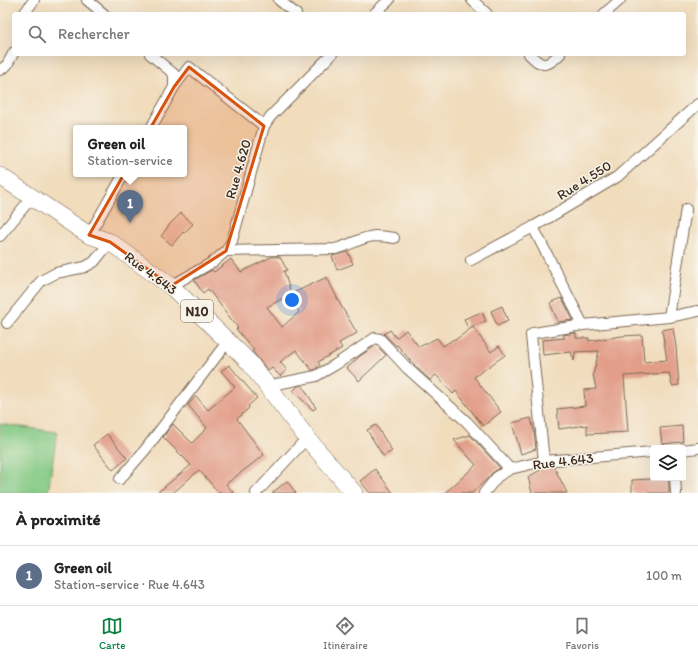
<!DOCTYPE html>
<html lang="fr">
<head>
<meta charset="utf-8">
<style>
  :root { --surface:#fff; --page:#f2f2f2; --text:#222; --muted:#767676; --line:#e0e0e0; --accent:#0b8043 }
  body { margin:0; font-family:Itim,sans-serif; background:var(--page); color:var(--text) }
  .controls { position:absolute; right:12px; bottom:12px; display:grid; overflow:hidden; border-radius:4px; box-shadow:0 4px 16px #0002 }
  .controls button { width:36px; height:36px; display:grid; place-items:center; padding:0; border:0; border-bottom:1px solid var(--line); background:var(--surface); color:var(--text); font:20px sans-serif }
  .you { position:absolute; left:292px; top:300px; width:14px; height:14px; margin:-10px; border:3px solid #fff; border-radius:50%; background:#1a73e8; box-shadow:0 0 0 6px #1a73e833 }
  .badge { display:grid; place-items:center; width:26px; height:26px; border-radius:50%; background:var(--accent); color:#fff; font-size:13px; font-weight:700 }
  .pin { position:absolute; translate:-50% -33px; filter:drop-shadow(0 1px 2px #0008) }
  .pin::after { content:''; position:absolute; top:21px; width:14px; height:12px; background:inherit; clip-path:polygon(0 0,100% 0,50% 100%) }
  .popup { position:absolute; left:73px; top:125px; width:114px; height:52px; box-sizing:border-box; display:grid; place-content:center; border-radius:4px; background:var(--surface); filter:drop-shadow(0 1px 3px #0005); font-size:13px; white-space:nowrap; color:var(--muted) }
  .popup b { font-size:15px; color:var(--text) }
  .popup::after { content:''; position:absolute; left:50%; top:100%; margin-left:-8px; border:8px solid transparent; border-top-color:var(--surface) }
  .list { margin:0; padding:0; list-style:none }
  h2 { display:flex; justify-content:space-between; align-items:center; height:52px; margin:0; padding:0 16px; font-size:17px }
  h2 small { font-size:13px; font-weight:400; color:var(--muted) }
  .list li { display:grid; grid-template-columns:26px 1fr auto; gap:12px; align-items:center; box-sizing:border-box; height:60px; padding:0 16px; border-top:1px solid var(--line) }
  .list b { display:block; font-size:15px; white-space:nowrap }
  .list p { margin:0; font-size:13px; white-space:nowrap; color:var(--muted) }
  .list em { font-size:13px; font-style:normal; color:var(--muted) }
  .icon { flex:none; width:22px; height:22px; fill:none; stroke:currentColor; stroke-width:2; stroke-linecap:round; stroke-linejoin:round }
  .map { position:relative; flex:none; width:698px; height:493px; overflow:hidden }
  .search { position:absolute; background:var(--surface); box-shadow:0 4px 16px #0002; left:12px; right:12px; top:12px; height:44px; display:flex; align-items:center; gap:10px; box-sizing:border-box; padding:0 14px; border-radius:4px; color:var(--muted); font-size:15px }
  .sheet { height:112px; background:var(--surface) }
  nav { display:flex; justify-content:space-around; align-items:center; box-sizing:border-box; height:56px; border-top:1px solid var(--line); background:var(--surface); font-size:11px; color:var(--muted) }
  nav a { display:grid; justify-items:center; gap:2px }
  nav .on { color:var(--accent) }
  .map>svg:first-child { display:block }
</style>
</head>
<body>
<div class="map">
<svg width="698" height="493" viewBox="0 0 698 493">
  <rect width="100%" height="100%" fill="#f7f3e8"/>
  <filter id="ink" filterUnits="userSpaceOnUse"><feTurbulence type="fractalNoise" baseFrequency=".025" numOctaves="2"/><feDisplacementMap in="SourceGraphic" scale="8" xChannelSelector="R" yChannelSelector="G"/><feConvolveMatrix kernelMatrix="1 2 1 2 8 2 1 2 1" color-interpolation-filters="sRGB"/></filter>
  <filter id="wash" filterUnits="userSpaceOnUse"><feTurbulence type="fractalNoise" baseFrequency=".012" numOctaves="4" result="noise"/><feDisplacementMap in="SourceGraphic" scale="16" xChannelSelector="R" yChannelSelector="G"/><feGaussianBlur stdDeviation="0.9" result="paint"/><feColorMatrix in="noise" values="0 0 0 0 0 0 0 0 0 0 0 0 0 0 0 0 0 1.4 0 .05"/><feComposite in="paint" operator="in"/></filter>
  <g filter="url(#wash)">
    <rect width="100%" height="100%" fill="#f1dcbc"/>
    <path fill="#84c984" stroke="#607a51" d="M0,424l57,8 -9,61h-48z"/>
    <g id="blocks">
      <g fill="#e29e89">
        <path d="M181,213l12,11 -9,9 -1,-1 -11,13 -11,-9 9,-12z"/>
        <path d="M348,252l5,12 -16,6 -5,-14z"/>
        <path d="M271,257h9l7,13 -3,1 7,23 -24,13 15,20 17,-15 -8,-18 36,-17 13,27 17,29 -18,10 3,5 -24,14 2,3 -6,5h-2l-16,-20 -16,12 7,8 -7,6 -8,-8 -4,3 -16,-20 2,-1 -18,-21 2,-1 -30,-39 -5,4 -9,-13 18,-10 2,2 17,-13 10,13z"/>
        <path d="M562,298l11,22 -15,2 -8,-19z"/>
        <path d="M502,306l6,15 -11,5 -6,-15z"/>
        <path d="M482,312l4,9 -18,7 -4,-9z"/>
        <path d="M473,327l18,25 8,-6 6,9 -31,22 27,35 -18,14 -27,-35 -3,3 -17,-19 -6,5 -16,-15 -17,-20 -1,1 -12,-12 6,-4 6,8 10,-8 13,17 18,-9 6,8 11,-7 1,1z"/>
        <path d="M673,328l3,19 3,38 -7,1 -3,-13 -45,3 4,56 -41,2v-9l-28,4 -2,-20 28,-3 -1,-16 12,-1 -3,-15 6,-23 -24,1 -1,9 -3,-9 -28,3 -1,-15 23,-2 -2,-3 13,-2v5h13v3l33,-5 20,-1 2,27 23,-2 -5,-30z"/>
        <path d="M376,345l10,10 -27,26 -12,-13 13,-12z"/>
        <path d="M229,365l28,33 -9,8 1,2 -12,11 27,36 -38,29 8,9h-15l-20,-23 -26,23h-16l34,-28 -28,-28 10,-13 19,19 15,-15 -19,-23 8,-9 12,14 27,-23 -14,-16z"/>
        <path d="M302,385l14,23 -3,2 -20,-19 5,-5z"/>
        <path d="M531,418l3,13 2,18 -15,5 -9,-31z"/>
        <path d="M376,425l16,26 -9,5 -16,-26z"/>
        <path d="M682,426l1,16 -21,2 -2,-16z"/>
        <path d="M107,434l20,24 -14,12 -20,-25z"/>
        <path d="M470,435l30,33 -8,5 -7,8 -13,12h-27l31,-28 -22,-25z"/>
        <path d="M546,467h8l13,26h-35l-4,-16z"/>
        <path d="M375,469l18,24h-23l-10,-12z"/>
        <path d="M669,478v15h-37v-13z"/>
        <path d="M287,481l9,12h-24z"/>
      </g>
    </g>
  </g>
  <g filter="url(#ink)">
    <use href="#blocks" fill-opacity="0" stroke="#7b6855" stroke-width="1"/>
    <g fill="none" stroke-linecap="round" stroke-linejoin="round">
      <defs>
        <g id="minor">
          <path d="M87,0l17,14"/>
          <path d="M279,0l17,14"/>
          <path d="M472,0l15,14"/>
          <path d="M24,14l10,-14"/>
          <path d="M374,14l15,-14"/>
          <path d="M604,14l16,-14"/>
          <path d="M150,54l24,20v13"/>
          <path d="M529,54c14,14 17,13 31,0"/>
          <path d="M0,70l7,-5 7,-13"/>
          <path d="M151,128l23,-41 15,-20 75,59"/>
          <path d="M533,227l50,98"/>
          <path d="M89,235l35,-61"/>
          <path d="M0,236l32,-39"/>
          <path d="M226,251l109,-2c14,-3 26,-12 40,-13 6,0 13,1 19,2"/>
          <path d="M471,260l62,-33 84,-50 81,-73"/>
          <path d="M171,286l42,-24 13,-11 6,-10 32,-115 6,-9 62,-63"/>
          <path d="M669,317l17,-108"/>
          <path d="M7,323l34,-42 15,-8 29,-6 9,-5 16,-20"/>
          <path d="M267,386l49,-10 19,-11 40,-27 5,1 27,29 60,54 43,47"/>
          <path d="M683,450l15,-2"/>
          <path d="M544,461l-13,-126 3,-2 49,-8 86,-8 29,-6"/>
          <path d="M675,478l1,15"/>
          <path d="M120,479l25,-29 83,-109"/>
          <path d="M256,493l51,-55"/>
          <path d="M484,493l13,-16 13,-8 34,-8 109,-9"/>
        </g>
        <path id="trunk" d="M0,176l89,59 21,7 61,44 78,76 58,76 47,55"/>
      </defs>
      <use href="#minor" stroke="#7b6855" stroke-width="12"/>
      <use href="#trunk" stroke="#7b6855" stroke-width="18"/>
      <use href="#minor" stroke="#fff" stroke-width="10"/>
      <use href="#trunk" stroke="#fff" stroke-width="17"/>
    </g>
  </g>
  <path fill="#d7540e" fill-opacity="0.2" stroke="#d7540e" stroke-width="3" stroke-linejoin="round" d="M189,67l75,59 -38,125 -55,35 -61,-44 -21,-7 85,-148z"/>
  <g text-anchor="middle" stroke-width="3" stroke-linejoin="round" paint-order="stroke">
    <rect fill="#f7f3e8" stroke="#73665b" stroke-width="1" x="181" y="300" width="32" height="22" rx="3"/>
    <g font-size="13" font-weight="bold" fill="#3b2a1e">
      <text x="197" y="316">N10</text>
    </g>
    <g font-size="14" fill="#3b2a1e" stroke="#f7f3e8">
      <text transform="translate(238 169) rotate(-74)" y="5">Rue 4.620</text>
      <text transform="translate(584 180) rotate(-32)" y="5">Rue 4.550</text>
      <text transform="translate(151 273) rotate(37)" y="5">Rue 4.643</text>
      <text transform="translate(563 461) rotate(-7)" y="5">Rue 4.643</text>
    </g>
  </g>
</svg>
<div class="controls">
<button><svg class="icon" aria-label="layers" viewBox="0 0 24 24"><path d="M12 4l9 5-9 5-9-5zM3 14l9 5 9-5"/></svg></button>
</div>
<div class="you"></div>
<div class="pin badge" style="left:130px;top:223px;background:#5c6f8a">1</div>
<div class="popup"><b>Green oil</b>Station-service</div>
<div class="search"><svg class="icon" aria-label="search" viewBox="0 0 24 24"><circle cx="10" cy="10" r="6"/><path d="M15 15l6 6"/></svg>Rechercher</div>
</div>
<section class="sheet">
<h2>À proximité<small></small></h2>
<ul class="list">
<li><span class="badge" style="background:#5c6f8a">1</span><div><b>Green oil</b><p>Station-service · Rue 4.643</p></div><em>100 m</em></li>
</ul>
</section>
<nav>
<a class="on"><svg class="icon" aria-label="map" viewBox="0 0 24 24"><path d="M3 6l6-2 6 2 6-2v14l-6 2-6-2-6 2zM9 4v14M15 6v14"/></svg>Carte</a>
<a><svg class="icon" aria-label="directions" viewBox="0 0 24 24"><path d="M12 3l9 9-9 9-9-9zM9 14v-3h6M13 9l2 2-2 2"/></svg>Itinéraire</a>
<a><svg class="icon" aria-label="saved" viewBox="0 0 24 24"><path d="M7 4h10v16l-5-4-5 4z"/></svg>Favoris</a>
</nav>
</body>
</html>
